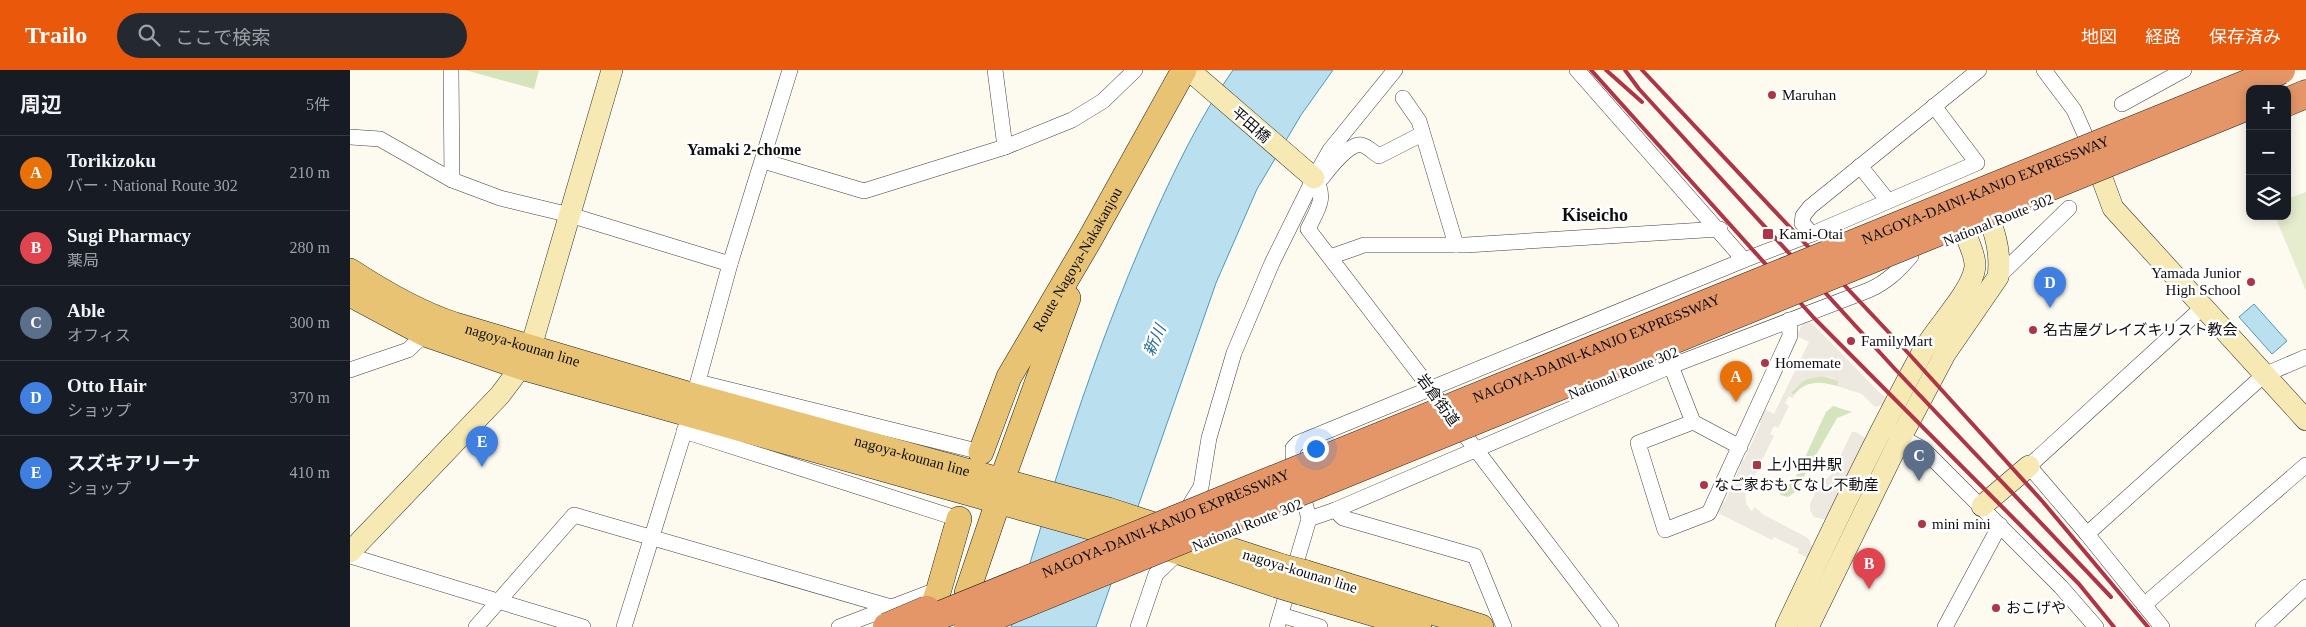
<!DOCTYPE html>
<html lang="ja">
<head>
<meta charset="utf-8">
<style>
  :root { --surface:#171b24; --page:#242831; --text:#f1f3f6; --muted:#9ea1a6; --line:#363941; --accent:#ea580c }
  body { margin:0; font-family:"Times New Roman","Noto Sans JP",serif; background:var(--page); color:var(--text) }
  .controls { position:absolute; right:15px; top:15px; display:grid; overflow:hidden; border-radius:10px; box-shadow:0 2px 12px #0003 }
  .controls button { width:45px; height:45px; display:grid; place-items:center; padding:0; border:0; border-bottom:1px solid var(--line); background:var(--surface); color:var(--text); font:25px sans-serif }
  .you { position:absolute; left:965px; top:378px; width:18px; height:18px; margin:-12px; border:4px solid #fff; border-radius:50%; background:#1a73e8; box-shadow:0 0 0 8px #1a73e833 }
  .badge { display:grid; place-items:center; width:32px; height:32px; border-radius:50%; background:var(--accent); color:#fff; font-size:16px; font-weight:700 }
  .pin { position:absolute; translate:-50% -41px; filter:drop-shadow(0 1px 2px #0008) }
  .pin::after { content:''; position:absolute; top:26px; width:18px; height:15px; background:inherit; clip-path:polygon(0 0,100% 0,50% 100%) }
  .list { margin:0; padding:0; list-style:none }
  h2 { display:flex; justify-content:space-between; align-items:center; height:65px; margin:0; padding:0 20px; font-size:21px }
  h2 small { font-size:16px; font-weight:400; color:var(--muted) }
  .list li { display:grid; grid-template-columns:32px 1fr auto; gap:15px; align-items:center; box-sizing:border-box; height:75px; padding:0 20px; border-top:1px solid var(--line) }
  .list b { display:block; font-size:19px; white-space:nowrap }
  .list p { margin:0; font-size:16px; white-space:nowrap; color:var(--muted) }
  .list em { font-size:16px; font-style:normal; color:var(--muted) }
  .icon { flex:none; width:28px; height:28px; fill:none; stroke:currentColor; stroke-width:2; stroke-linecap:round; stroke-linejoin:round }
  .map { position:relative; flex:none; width:1956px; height:557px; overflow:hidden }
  header { display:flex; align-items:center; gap:30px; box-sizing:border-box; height:70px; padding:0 25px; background:var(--accent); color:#fff }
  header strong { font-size:24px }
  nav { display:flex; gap:28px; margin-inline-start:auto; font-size:18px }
  .search { width:350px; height:45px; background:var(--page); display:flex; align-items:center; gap:12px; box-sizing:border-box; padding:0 18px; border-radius:28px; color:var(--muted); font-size:19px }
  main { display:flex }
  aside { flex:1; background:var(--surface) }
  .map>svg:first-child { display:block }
</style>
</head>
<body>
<header>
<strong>Trailo</strong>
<div class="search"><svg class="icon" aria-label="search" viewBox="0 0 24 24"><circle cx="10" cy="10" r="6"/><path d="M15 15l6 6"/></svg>ここで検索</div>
<nav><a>地図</a><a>経路</a><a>保存済み</a></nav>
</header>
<main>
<aside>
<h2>周辺<small>5件</small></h2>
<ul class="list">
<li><span class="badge" style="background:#e8710a">A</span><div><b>Torikizoku</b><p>バー · National Route 302</p></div><em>210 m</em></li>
<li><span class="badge" style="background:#e0444e">B</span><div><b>Sugi Pharmacy</b><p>薬局</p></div><em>280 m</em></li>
<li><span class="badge" style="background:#5c6f8a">C</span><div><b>Able</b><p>オフィス</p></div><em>300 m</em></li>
<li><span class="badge" style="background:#3f7fe0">D</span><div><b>Otto Hair</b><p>ショップ</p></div><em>370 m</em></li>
<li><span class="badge" style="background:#3f7fe0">E</span><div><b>スズキアリーナ</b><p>ショップ</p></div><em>410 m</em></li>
</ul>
</aside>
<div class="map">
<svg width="1956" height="557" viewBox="0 0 1956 557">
  <rect width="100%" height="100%" fill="#fdfaf0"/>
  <g fill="#d5e4bd">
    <path d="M115,0h74l-5,19z"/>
    <path d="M1472,306l17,5 -2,5c-16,-5 -32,-6 -43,9l-4,-2c9,-12 18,-16 32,-17z"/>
    <path d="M1483,336l19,6 -15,6 -42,74 -7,5 -8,-2v-7l14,-7 32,-69z"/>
  </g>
  <path fill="#e5edce" d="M1956,122v99l-31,-75h12v-17z"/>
  <g fill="#ede8e0">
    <path d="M1459,250l72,74 8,5 -4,5 -10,3 -13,-13 -25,-8 2,-5 -8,-3 -9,-2 -18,4 -13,13 3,2 -1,3 -4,-2 -4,7 4,3 -11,22 -4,-2 -4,8 4,2 -13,26 -4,-2 -4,8 5,2 -6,10 -4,-1 -3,6 1,18 5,8 4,-4 9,8 44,23 4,8 -1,14 -13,-7 1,-4 -25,-12 -2,3 -56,-28 4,-12 5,2 16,-37 -4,-2 2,-5 5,2 17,-37 -5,-2 6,-13 12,6 35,-72 -12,-6 6,-14z"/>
    <path d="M1502,362h4l11,7 -40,81 -13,-3 -4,-7v-6l10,-21 11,-8z"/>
  </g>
  <g fill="#bae0ef" stroke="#499abe">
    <path d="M883,0h100l-32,45 -44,74 -41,94 -120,344h-85c40,-136 81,-271 138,-400 24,-54 50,-109 84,-157z"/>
    <path d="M1904,234l33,37 -15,13 -33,-37z"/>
  </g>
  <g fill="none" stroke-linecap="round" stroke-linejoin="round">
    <defs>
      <g id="street">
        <path d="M101,0l1,110"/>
        <path d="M645,0l10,77"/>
        <path d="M1227,0l167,190"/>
        <path d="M1694,0l30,40 12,27"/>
        <path d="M1053,28l16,23 37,124"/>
        <path d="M1772,34l62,-34"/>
        <path d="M0,67l30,2 72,41 48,18 70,17 160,49"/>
        <path d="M413,91l101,30 141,-44 67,-27 31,-19 32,-31"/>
        <path d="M1510,96l28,35"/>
        <path d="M964,108c14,19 3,32 -6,51l128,167"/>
        <path d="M972,108c6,-8 28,-37 40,-33 5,1 12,8 17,11l43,-22"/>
        <path d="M1462,164l-10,-11 1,-7 7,-9 169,-137"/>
        <path d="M980,187l34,-12h102l254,-16"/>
        <path d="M1648,207l71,-69"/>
        <path d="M1321,296l22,56"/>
        <path d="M0,300l58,-20 17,-16"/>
        <path d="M348,312l283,70"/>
        <path d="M344,326l36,-132 60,-194"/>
        <path d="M1105,352l156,205"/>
        <path d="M334,361l275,88"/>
        <path d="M1542,362l31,17 138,138 35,40"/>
        <path d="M1390,377l-47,-25 -55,21 27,87 44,-17 81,-177 -1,-16"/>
        <path d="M841,433l10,-16 8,-49 25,-85 38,-90 42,-85 16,-28 65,-80"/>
        <path d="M985,440l8,8 132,38 29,71"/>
        <path d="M959,449l26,-9 336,-144 198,-76c18,-8 29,-19 42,-34"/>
        <path d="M1737,464l177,-159 42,-18"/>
        <path d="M0,486l233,71"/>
        <path d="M1794,535l162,-140"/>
        <path d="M931,545l39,12"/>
        <path d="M126,557l98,-112 317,92"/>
        <path d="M274,557l63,-204"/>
        <path d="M489,557l100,-38"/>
        <path d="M788,557l18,-53 23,-22"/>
        <path d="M927,557l32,-108 -16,-63v-8l5,-5 446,-183 68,-26 165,-71 -43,-57"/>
        <path d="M1595,557l55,-102"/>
        <path d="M1812,557l-75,-93 -58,-68 174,-159"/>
        <path d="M1913,557l43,-40"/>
      </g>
      <g id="secondary">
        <path d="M839,0l125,108"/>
        <path d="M1743,84l20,54 193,212"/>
        <path d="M1632,436l47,-40"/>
        <path d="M0,482l150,-157 21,-28 10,-20 81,-277"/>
        <path d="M1436,557c44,-93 88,-186 137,-276 13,-24 49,-59 52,-84 1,-15 -15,-43 -21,-57"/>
        <path d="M1458,557l93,-190 44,-83 53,-77c4,-29 -6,-52 -16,-78"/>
      </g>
      <g id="primary">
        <path id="s1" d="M0,201c32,21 68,42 105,54l239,71 414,114 175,57"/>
        <path d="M0,224l75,40 96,33 658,185 98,33"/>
        <path id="s2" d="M631,382l28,-75 81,-138 94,-169"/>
        <path d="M652,410l66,-182"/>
        <path d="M953,502l178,55"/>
        <path d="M950,522l119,35"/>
        <path d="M617,523l31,-91"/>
        <path d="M575,557l14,-38 20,-70"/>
      </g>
      <path id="highway" d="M1937,32l19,-8"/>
    </defs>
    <use href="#street" stroke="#414141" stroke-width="16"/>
    <use href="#secondary" stroke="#303030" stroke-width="22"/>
    <use href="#primary" stroke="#1f1f1f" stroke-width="26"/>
    <use href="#highway" stroke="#1f1f1f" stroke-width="29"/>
    <use href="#street" stroke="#fff" stroke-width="15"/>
    <use href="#secondary" stroke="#f6e9b3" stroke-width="21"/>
    <use href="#primary" stroke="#e9c374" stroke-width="25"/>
    <use href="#highway" stroke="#e49668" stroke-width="28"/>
    <g stroke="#af3546" stroke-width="4">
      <path d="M1241,0l223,248 265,266 35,43"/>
      <path d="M1256,0l36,32"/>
      <path d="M1275,0l14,19 255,279 217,229"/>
      <path d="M1292,0l268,285 133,147 105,125"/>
    </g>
    <defs>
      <g id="primary-bridge">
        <path d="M933,497l20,5"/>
        <path d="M927,515l23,7"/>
      </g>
      <g id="highway-bridge">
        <path d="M537,557l40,-17"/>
        <path id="s3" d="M561,557l1370,-557"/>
        <path d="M618,557l1282,-522"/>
      </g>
    </defs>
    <use href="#primary-bridge" stroke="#1f1f1f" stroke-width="26" stroke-linecap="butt"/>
    <use href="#highway-bridge" stroke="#1f1f1f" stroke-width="29" stroke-linecap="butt"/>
    <use href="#primary-bridge" stroke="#e9c374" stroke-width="25"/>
    <use href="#highway-bridge" stroke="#e49668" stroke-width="28"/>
  </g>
  <g fill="#af3546" stroke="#fff" stroke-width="2">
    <circle cx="1422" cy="25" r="5"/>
    <rect x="1412" y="158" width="12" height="12" rx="2.5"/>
    <circle cx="1901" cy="212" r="5"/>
    <circle cx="1683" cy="260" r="5"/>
    <circle cx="1501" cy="271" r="5"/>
    <circle cx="1415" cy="293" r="5"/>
    <rect x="1402" y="390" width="10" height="10" rx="2.5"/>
    <circle cx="1354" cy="415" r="5"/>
    <circle cx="1572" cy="454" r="5"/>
    <circle cx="1646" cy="538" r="5"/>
  </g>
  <g text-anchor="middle" stroke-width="5" stroke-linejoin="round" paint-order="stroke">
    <g font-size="15" fill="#0e0e0e" stroke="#fff" text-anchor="start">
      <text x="1432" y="30">Maruhan</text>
      <text x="1429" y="169">Kami-Otai</text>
      <text x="1891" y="208" text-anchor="end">Yamada Junior<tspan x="1891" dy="17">High School</tspan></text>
      <text x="1693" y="265">名古屋グレイズキリスト教会</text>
      <text x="1511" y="276">FamilyMart</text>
      <text x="1425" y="298">Homemate</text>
      <text x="1417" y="400">上小田井駅</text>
      <text x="1364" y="420">なご家おもてなし不動産</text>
      <text x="1582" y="459">mini mini</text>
      <text x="1656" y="543">おこげや</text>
    </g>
    <g font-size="15" fill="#0e0e0e" stroke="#fff">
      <text transform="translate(901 55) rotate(41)" y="5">平田橋</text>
      <text dy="5" stroke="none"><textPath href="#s3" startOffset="1160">NAGOYA-DAINI-KANJO EXPRESSWAY</textPath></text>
      <text transform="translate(1648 150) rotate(-22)" y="5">National Route 302</text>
      <text dy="5" stroke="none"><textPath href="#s2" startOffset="216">Route Nagoya-Nakakanjou</textPath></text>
      <text dy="5" stroke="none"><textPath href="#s1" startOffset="189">nagoya-kounan line</textPath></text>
      <text dy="5" stroke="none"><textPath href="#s3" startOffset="740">NAGOYA-DAINI-KANJO EXPRESSWAY</textPath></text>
      <text transform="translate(1273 303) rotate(-22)" y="5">National Route 302</text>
      <text transform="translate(1088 330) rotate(54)" y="5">岩倉街道</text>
      <text dy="5" stroke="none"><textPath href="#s1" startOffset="594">nagoya-kounan line</textPath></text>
      <text dy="5" stroke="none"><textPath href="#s3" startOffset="275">NAGOYA-DAINI-KANJO EXPRESSWAY</textPath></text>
      <text transform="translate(897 455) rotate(-22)" y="5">National Route 302</text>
      <text transform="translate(950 501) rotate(17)" y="5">nagoya-kounan line</text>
    </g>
    <g font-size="16" font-weight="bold" fill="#0e0e0e" stroke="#fff">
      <text x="394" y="85">Yamaki 2-chome</text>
    </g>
    <g font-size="16" font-style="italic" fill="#256c92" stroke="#fff">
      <text transform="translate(804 270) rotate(-66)" y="6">新川</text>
    </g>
    <g font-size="18" font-weight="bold" fill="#0e0e0e" stroke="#fff">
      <text x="1245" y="151">Kiseicho</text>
    </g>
  </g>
</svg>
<div class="controls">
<button>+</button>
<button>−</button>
<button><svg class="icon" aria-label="layers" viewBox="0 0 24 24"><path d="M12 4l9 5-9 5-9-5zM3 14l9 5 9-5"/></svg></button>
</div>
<div class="you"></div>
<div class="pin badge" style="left:1386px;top:332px;background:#e8710a">A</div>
<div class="pin badge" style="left:1519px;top:519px;background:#e0444e">B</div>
<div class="pin badge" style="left:1569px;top:411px;background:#5c6f8a">C</div>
<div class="pin badge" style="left:1700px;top:238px;background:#3f7fe0">D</div>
<div class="pin badge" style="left:132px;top:397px;background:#3f7fe0">E</div>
</div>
</main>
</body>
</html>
